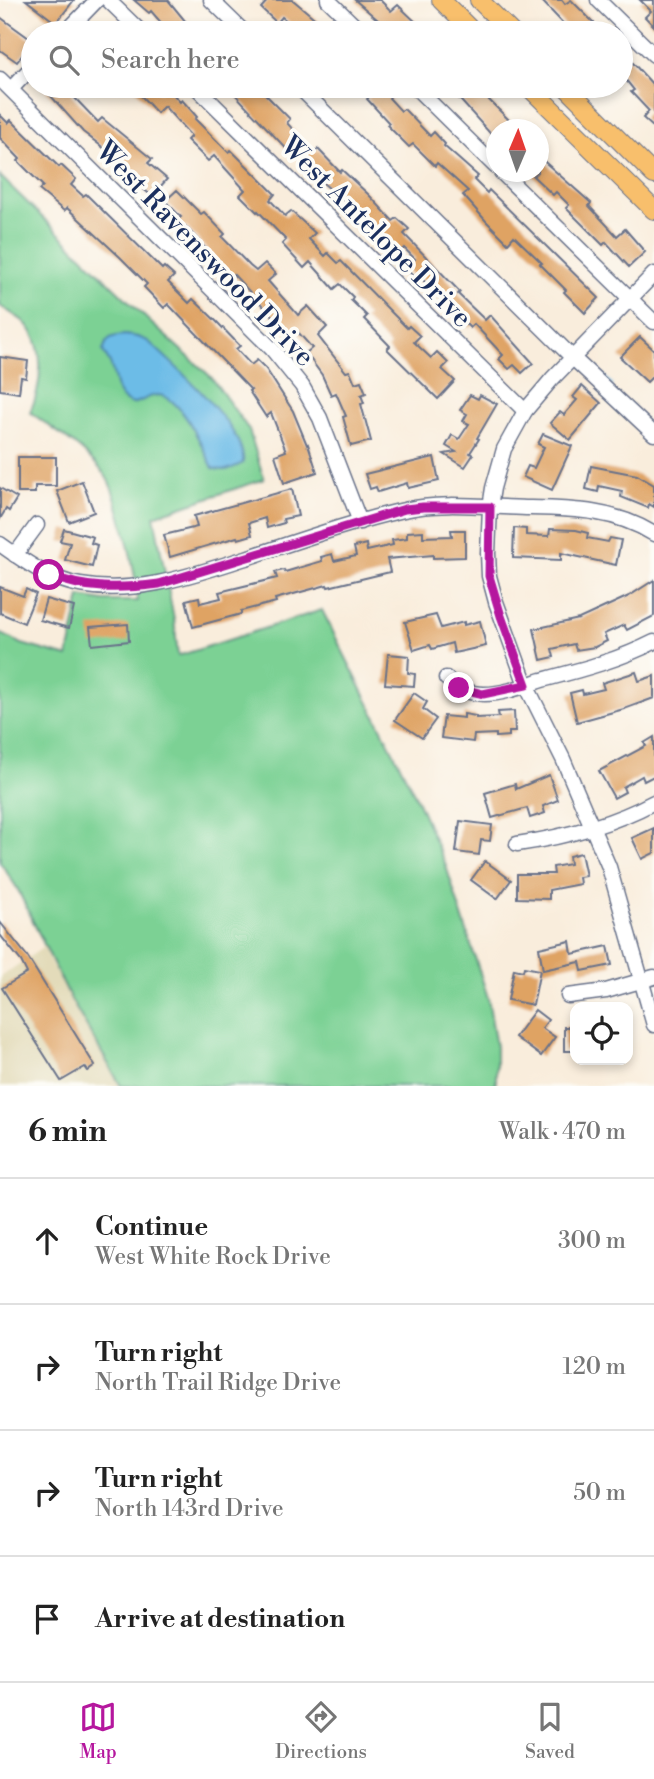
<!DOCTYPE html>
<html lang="en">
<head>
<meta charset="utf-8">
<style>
  :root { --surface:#fff; --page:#f2f2f2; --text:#222; --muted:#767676; --line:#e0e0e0; --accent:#b5179e }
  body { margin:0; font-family:"Libre Bodoni",serif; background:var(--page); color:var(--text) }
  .controls { position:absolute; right:21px; bottom:21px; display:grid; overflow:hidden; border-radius:14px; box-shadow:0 4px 10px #0003 }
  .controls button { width:63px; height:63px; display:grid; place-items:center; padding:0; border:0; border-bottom:2px solid var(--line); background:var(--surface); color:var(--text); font:35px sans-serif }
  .compass { position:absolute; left:486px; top:119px; width:63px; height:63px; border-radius:50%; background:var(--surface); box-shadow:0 4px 10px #0003; rotate:2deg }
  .stop { position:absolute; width:21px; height:21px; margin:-16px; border:5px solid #b5179e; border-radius:50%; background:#fff }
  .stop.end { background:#b5179e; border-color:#fff; box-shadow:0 2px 7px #0008 }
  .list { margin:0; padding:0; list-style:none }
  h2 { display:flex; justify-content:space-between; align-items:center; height:91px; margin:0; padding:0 28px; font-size:30px }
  h2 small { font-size:23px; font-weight:400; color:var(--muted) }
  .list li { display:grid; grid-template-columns:46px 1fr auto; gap:21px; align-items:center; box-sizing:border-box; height:126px; padding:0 28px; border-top:2px solid var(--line) }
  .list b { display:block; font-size:26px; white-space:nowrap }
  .list p { margin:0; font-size:23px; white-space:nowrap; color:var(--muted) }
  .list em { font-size:23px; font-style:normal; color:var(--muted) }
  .icon { flex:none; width:38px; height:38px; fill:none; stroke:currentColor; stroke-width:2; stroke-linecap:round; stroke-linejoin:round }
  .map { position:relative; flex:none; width:654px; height:1086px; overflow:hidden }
  .search { position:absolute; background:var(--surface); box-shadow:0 4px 10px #0003; left:21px; right:21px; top:21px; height:77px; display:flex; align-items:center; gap:18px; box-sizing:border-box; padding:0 24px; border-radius:38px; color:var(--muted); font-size:26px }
  .sheet { height:595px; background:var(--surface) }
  nav { display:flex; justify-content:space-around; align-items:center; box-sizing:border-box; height:98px; border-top:2px solid var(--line); background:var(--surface); font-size:19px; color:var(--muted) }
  nav a { display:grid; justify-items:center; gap:4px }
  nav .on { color:var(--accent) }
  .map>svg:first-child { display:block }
</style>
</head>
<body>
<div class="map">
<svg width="654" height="1086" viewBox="0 0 654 1086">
  <rect width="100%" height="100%" fill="#fdfcf7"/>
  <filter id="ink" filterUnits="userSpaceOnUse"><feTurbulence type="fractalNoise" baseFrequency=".0143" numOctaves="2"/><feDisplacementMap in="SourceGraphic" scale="14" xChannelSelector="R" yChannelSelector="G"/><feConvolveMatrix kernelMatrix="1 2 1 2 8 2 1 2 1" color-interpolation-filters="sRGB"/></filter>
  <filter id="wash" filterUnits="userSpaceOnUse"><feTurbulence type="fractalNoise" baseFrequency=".00686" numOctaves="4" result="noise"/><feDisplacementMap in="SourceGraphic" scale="28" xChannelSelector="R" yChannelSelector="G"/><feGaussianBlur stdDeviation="1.57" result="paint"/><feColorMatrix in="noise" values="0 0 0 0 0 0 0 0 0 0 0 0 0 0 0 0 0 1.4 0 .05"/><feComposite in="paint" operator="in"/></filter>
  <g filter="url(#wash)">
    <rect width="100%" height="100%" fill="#f9eddc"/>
    <path fill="#e3dbba" d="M44,947l8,18 69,121h-121v-109z"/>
    <path fill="#7bd194" stroke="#4b8079" stroke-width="2" d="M0,176l150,146 61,55 38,53 15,49 -110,37 20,103 4,37 144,-46 92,183 32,73 42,132 8,49v39h-375l-51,-88 -53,-110 -17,-26v-229l22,11 46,13 12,-60 24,4h33c1,-22 -19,-107 -32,-126 -18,-25 -50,-44 -75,-63 12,-26 17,-67 -6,-90 -7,-6 -17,-11 -24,-16z"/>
    <path fill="#6cbce7" stroke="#4476a2" stroke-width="2" d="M125,335l13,2 10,4c24,22 100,89 95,122 -10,5 -19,10 -30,5 -9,-17 -31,-72 -55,-73 -8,0 -17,7 -26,9 -18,-6 -15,-22 -21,-38 -2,-5 -5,-9 -8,-15 4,-14 8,-15 22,-16z"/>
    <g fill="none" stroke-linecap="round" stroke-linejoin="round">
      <g stroke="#6cbce7" stroke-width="2.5">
        <path d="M498,274l67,65"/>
        <path d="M592,365l20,20"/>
      </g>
    </g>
    <g id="blocks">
      <g fill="#dfa363">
        <path d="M26,0h48l-18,23z"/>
        <path d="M134,0h34l27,33h-25l-19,-22 -2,2z"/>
        <path d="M268,0h25l26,22 -4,4 8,7h-22l-19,-16 -5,6 -16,-15z"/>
        <path d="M355,0h25l11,11 7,-6 22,21 -7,7h-20z"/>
        <path d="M541,0h21l3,4 6,-4 33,33h-32z"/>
        <path d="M640,0h14v26l-9,-9 6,-6z"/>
        <path d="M0,17l33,24 -16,21 -17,-12z"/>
        <path d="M621,50l33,36v42l-11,-10 6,-7 -18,-19 3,-2 -13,-16z"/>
        <path d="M42,86h29l4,4 -4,4 27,28 4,-4 50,41 -4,4 19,16 -15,17 -16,-13 3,-3 -25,-24 -31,-24z"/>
        <path d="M132,86h21l6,6 7,-6 14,16 2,-2 15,17 -2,2 33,33 3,-2 44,44 -5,6 15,16 6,-5 24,22 -6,6 16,17 3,-3 10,10 3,-2 66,67 2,-2 11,10 -6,6 17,16 6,-6 11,11 -6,6 13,12 -17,18 -51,-50 3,-3 -26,-27 3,-3 -16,-16 2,-3 -13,-13 -6,5 -24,-27 -6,6 -22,-24 4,-4 -28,-29 -1,1 -17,-17 5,-5 -31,-34 -6,5 -21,-21 4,-4 -27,-30 -7,7z"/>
        <path d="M234,86h23l33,33 -3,4 27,30 4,-4 22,23 2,-2 27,25 24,26 4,-3 12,11 -5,5 56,58 -2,2 27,26 5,-5 43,48 -11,10 -8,-8 -5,4 -10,-10 4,-4 -29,-31 -4,4 -49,-50 -3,3 -13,-13 10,-9 -11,-11 -7,7 -47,-49 -40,-34 4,-4 -14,-14 -5,4 -65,-69z"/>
        <path d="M360,86h24l8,8 -3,4 12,13 3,-2 26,27 4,-4 11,12 -1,2 34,30 -4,4 13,13 2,-3 110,108 -14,15 -21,-21 2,-2 -26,-26 2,-1 -28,-27 -6,7 -22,-22 -23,-26 5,-4 -31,-28 -2,3 -22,-22 -4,3 -22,-22 2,-2 -22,-24 3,-3z"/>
        <path d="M441,86h34l44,44h-23v10l-42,-47 -3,3z"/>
        <path d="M0,115l8,8 3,-3 48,47 2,-2 15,14 -5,6 12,11 3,-2 76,75 2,-2 10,9 -6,6 21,21 4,-4 23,22 24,25 -4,3 15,16 6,-5 9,9 27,42 14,34 1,-1 9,28 -33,11 -9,-28 11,-4 -15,-38 -5,4 -17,-26 2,-1 -83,-86 -4,4 -20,-21 3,-3 -27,-27 -53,-49 -3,3 -25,-21 4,-4 -25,-25 2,-2 -20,-21z"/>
        <path d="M538,156l53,47 -2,3 28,30 8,-7 20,23 -16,15 -23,-25 -3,3 -37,-37 3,-3 -13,-13 -3,3 -20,-19 5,-4z"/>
        <path d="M177,190l24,24 3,-2 21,22 -3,3 28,29 6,5 9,-8 11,11 -8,7 30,34 10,-9 19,21 -9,9 28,36 4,-1 5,12 6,-2 5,12 -5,2 3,8 -3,1 10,37 -20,5 -8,-29 3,-1 -10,-23 -5,2 -9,-20 -16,-22 6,-5 -15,-17 -6,5 -58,-62 -2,2 -46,-50 -2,2 -7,-7 5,-4 -16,-16z"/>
        <path d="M640,337l14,13v25l-7,7 -27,-25z"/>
        <path d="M0,357l28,4 -2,17 -5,-1 -2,16 -19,-3z"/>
        <path d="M582,386l19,17 -31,37 -20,-17 10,-11 4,3 13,-15 -4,-3z"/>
        <path d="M470,395l8,4 2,-4 17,9 -20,34 2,1 -9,14 3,2 -8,12 -21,-13 12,-2 -10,-6 6,-11 7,4 10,-15 -6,-3 4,-7 -7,-4z"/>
        <path d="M543,434l29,12 -20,44 -29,-13 5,-11 6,2 10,-21 -6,-3z"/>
        <path d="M18,457h38v29h-21v7h-17z"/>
        <path d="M434,457l5,24 -31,7 -1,-5 -29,9 -2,-5 -6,2 -5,-15z"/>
        <path d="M591,466l46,9 17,10v22l-5,-3 -1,4 -27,-11 1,-6 -23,-5 -1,6 -12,-3z"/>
        <path d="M82,481l12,31 -25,10 -12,-31z"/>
        <path d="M0,488l17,10 -8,13 -3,-2 -6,10z"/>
        <path d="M292,489l6,27 -15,3 1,4 -17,5 -2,-10 -16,5 3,12 -14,4 -1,-2 -67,20 -6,-22 33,-8 -3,-11z"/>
        <path d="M514,528l12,1v6l23,1 1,-7 26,1 12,3 -1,5 21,4 2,-4 11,2 -5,25 -55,-12v7l-48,-2z"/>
        <path d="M64,529l29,8 -2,6 6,2 -5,22 -27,-7 5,-17 -10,-2z"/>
        <path d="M451,530h14v27l-32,1v-3l-46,4 3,13 -62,15 -1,-2 -52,14 1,3 -35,9v3l-48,13 -7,-27 13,-3 1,6 21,-5 -2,-6 58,-14 -2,-6 9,-2 1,2 37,-11 -1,-4 11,-3 2,7 22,-5 -2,-9 12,-3 1,7 26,-6 -1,-5 15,-2v-6l16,-1v6l29,-1z"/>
        <path d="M654,580v36l-27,14 -3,-5 -20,9 3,7 -12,6 -19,3 -2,-6 -22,5 2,8 -13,3 -7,-31 45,-10 50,-23z"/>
        <path d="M0,587l23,9 3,-7 10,5 -12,29 -24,-10z"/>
        <path d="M46,599l28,8 -5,21 -29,-8z"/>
        <path d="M436,615l5,13 23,-6v3l16,-4 6,25 -32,7 -2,-10 -20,6 -2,-4 -16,5 -9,-28z"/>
        <path d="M128,624l1,17 -37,4 -2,-18z"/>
        <path d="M388,654l21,2 -1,17 7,1 -1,12 -29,-2z"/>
        <path d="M636,672l3,9 15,-5v22l-30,11 -47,13 -7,-29 12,-3 1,4 21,-5 -2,-6z"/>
        <path d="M414,693l13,9 -4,7 13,10 -14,19 -27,-18z"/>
        <path d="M514,711l1,21h-6v4l-13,1v-3l-22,1 -1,7 -32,-4 3,-22 20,2v-4l12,2v2l23,-1 -1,-5z"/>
        <path d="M654,737v39l-10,5 -2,-5 -19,11 2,5 -11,6 -15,-27 47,-25 -2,-3z"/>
        <path d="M549,775l9,25 -15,6 2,7 -15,5 -3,-10 -35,10 -7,-25 30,-9 1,5z"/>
        <path d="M460,821l32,4 -2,16 -9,-1 -2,15 -23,-3z"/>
        <path d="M654,828v25l-12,6 -10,-21z"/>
        <path d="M581,853l5,23 -7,1 1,7 -31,6v9l-32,-1v-24h37l-1,-7 17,-3 -1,-8z"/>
        <path d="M485,861l26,19 -14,19 -26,-19z"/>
        <path d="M0,922l27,34 68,110 -7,5 -3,-4 -24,14 -59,-93 25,-15 -6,-12 -21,-26z"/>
        <path d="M570,941l2,13 36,-8 4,19 -30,6 -2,-9 -37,8 -4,-22z"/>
        <path d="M524,967l16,3 -7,35 -25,-5 6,-31 9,2z"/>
        <path d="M535,1010l13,10 -6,8 13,9 -14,19 -26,-19z"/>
        <rect x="564" y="1027" width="11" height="24"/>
      </g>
    </g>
  </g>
  <g filter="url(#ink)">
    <use href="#blocks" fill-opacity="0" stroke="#69728a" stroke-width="2"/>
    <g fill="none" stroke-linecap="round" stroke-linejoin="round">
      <defs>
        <g id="minor">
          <path d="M108,0l34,33"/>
          <path d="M211,0l34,33"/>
          <path d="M328,0l34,33"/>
          <path d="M598,0l56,55"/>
          <path d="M65,33l32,-33"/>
          <path d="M0,79l272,270 30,37 18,32 40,104"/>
          <path d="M195,86l330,325"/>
          <path d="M298,86l275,272 81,76"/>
          <path d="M414,86l82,81"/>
          <path d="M11,89l22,-23"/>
          <path d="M501,172l153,150"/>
          <path d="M654,274l-102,105 -27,32 -21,38 -11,39 -3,19 -2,46 1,23 7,26 30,83 37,74 46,108 45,158"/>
          <path d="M0,544c24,17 50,36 80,41 58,10 112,-10 166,-27 52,-17 105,-36 158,-48 35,-9 85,-3 122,-2 46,1 88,1 128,26"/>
          <path d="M15,555l22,-30"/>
          <path d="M446,678c10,10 24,16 38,16 20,0 40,-8 58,-14 38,-10 77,-20 112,-38"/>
          <path d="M517,844c48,-7 94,-19 137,-42"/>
          <path d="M568,996l38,-5 48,-14"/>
        </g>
        <g id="major">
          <path d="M441,0l33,33"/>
          <path d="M479,0l33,33"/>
          <path d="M528,86l126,124"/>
          <path d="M565,86l89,89"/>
        </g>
      </defs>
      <use href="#minor" stroke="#69728a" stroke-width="17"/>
      <use href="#major" stroke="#69728a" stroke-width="20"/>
      <use href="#minor" stroke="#fff" stroke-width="14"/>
      <use href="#major" stroke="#f8bf6c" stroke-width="18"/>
    </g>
  </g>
  <g fill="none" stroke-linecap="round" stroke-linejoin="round" filter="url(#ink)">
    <path stroke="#b5179e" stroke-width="9" d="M49,575c36,15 71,14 110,9l246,-75 18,-2h67l-1,69 12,40 25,69 -43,9 -24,-6"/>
  </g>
  <g text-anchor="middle" stroke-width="7" stroke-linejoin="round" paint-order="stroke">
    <g font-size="28" fill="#1b2f5e" stroke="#fdfcf7">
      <text transform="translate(377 231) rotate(45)" y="10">West Antelope Drive</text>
      <text transform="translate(206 253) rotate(46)" y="10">West Ravenswood Drive</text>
    </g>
  </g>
</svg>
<div class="controls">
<button><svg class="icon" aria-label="locate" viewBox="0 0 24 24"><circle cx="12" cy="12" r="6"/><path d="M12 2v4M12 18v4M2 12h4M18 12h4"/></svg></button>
</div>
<svg class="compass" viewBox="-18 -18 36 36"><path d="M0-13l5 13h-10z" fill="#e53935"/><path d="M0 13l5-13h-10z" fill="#767676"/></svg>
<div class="stop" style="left:49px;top:575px"></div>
<div class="stop end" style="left:459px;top:688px"></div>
<div class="search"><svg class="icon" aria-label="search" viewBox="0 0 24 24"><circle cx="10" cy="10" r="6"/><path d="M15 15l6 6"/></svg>Search here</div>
</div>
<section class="sheet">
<h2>6 min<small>Walk · 470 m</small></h2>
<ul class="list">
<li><svg class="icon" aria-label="ahead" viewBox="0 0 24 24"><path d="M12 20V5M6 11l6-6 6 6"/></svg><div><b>Continue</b><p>West White Rock Drive</p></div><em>300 m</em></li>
<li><svg class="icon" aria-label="right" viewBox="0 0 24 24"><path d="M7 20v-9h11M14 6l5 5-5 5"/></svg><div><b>Turn right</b><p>North Trail Ridge Drive</p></div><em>120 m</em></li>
<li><svg class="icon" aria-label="right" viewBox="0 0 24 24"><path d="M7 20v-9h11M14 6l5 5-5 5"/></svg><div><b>Turn right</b><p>North 143rd Drive</p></div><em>50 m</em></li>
<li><svg class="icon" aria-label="arrive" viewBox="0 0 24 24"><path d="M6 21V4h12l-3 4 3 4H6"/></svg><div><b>Arrive at destination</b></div></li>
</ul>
</section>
<nav>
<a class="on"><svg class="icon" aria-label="map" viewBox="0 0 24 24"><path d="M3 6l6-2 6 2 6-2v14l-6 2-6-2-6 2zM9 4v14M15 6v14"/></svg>Map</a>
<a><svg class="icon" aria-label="directions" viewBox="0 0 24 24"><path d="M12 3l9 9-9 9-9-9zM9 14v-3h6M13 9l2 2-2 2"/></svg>Directions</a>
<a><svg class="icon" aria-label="saved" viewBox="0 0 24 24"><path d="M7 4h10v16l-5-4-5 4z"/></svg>Saved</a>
</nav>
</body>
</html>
